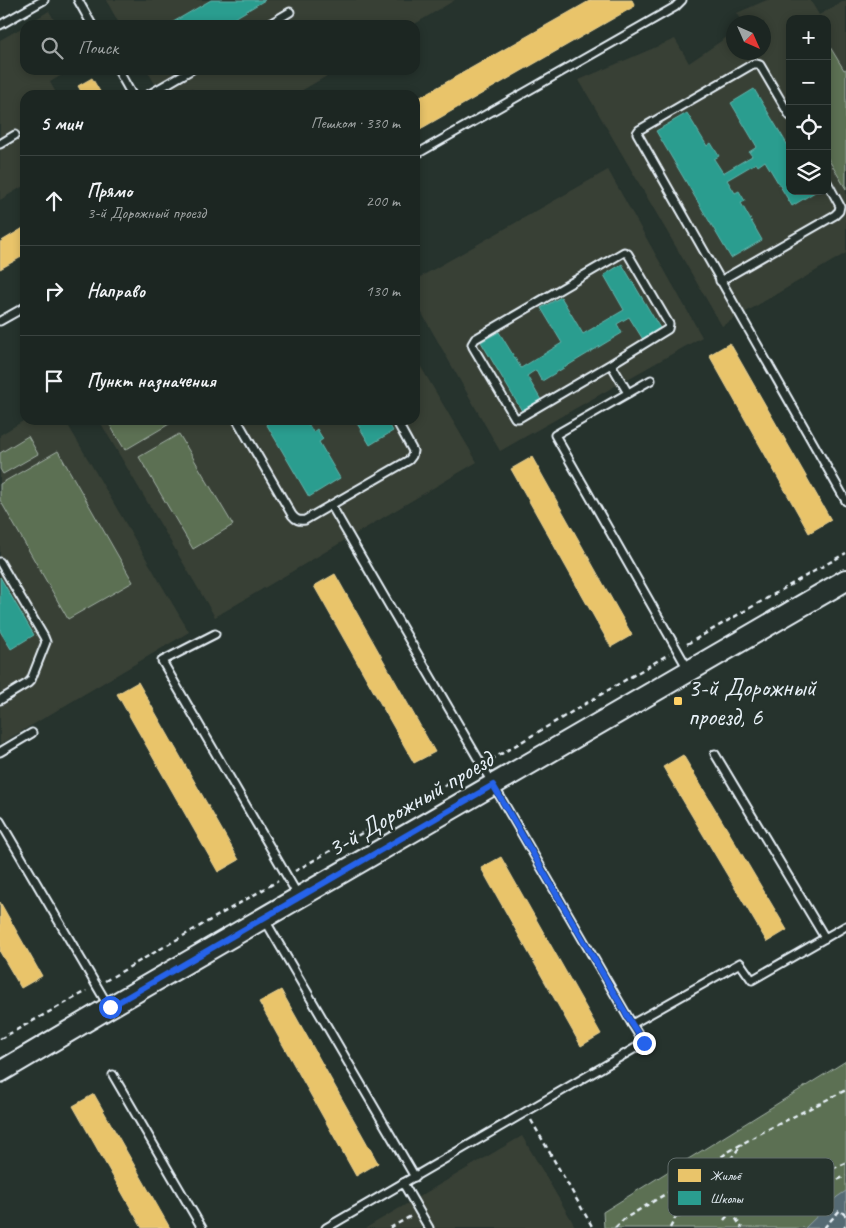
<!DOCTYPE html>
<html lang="ru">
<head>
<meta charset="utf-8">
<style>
  :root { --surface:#1c2622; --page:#252e2a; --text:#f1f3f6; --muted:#a0a5a5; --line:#3a4340 }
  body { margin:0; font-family:Caveat,sans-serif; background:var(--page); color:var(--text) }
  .controls { position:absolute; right:15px; top:15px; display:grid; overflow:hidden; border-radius:10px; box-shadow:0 2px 8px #0003 }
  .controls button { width:45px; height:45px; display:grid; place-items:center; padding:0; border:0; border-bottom:1px solid var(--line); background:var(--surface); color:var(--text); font:25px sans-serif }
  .compass { position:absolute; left:726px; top:15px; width:45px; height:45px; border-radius:50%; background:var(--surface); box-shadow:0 2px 8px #0003; rotate:135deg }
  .stop { position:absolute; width:15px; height:15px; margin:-11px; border:4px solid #2563eb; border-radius:50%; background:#fff }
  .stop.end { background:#2563eb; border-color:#fff; box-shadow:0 1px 5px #0008 }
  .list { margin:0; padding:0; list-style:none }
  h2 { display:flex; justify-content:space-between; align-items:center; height:65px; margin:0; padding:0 20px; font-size:21px }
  h2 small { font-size:16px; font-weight:400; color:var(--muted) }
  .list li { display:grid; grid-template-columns:32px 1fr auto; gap:15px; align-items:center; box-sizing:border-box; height:90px; padding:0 20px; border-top:1px solid var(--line) }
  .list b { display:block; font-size:19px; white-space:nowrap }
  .list p { margin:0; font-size:16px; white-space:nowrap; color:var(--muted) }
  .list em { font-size:16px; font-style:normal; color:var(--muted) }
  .icon { flex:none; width:28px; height:28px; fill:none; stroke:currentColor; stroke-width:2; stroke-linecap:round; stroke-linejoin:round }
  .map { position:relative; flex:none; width:846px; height:1228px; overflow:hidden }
  .search { position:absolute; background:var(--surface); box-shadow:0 2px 8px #0003; left:20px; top:20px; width:400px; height:55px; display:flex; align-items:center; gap:12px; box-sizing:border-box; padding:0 18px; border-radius:15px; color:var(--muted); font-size:19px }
  .panel { position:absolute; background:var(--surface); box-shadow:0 2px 8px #0003; left:20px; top:90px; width:400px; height:335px; border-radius:15px }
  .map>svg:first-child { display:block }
</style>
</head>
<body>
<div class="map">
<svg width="846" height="1228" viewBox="0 0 846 1228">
  <rect width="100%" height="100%" fill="#26332d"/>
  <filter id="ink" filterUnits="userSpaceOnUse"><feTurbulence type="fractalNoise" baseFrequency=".02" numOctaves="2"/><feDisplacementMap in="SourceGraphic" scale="10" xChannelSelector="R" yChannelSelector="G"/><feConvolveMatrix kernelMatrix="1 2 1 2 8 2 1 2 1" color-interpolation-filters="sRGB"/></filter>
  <g filter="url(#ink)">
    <g fill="#394036" fill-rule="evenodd">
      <path d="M106,0h349l-42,25h-293z"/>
      <path d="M767,0h43l9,15 27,-15v253l-124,73 -143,-246 96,-41 14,24 44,-30 1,19h30v-30h-21l-6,-9zM790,19h37v172h-37z"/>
      <path d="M49,11l8,14h-31z"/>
      <path d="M25,26v44h45l-20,12 7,13h-32v90l-25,15v-160z"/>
      <path d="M147,70h190l-43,25h-98l-4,-7 -12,7h-10l-8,-14 -7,3z"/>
      <path d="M608,170l94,167 -202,114 -85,-150v-21z"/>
      <path d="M415,357l62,105 -262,155 -116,-197h316z"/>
      <path d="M25,420h40l124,212 -189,112v-309z"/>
      <path d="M522,1136l54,92h-210z"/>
    </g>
    <g fill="#5b7053" stroke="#a2b0a6">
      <path d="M827,42l17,28 2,-1v120l-19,-32z"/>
      <path d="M110,420h66l-51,30 -17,-28z"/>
      <path d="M179,434l54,91 -40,24 -54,-92z"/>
      <path d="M28,436l10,18 -35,20 -3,-5v-16z"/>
      <path d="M58,451l75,131 -65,37 -68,-119v-16z"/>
      <path d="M846,1061v167h-242l-1,-16z"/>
    </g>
    <path fill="#556a73" stroke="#90a0a8" d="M846,1191v37h-41l32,-31z"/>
    <g fill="#e9c46a" stroke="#e9d295">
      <path d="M591,0h41l3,6 -220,126v-32z"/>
      <path d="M92,78l10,17h-19l-5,-9z"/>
      <path d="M25,227v28l-25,14v-27z"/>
      <path d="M730,343l101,177 -22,13 -100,-178z"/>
      <path d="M532,457l100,178 -21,12 -100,-178z"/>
      <path d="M335,574l100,178 -21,11 -100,-177z"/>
      <path d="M138,682l101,178 -21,12 -101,-178z"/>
      <path d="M683,755l104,175 -20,12 -104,-175z"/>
      <path d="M501,857l100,177 -20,12 -100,-178z"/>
      <path d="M0,902l42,74 -21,12 -21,-36z"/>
      <path d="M281,990l97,173 -22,13 -97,-174z"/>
      <path d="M94,1094l76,134h-28l-69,-122z"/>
    </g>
    <g fill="#2a9d8f" stroke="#63b6ae">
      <path d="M211,0h54l-42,25h-55z"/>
      <path d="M754,89l36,60v42h25v1l-23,14 -27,-45 -7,5 -2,-3 -29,17 8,13 4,-2 6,10 -4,2 21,37 -31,18 -75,-127 31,-18 20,33 4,-3 8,13 -5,3 9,14 29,-17 -3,-4 8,-5 -26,-44z"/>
      <path d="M622,264l39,66 -17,11 -15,-24 -12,7 5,9 -80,48 -6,-11 -5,3 -4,3 14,24 -19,11 -41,-69 18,-10 22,36 41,-25 -21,-35 20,-11 22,37 41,-24 -20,-35z"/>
      <path d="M264,420h42l7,12 4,-3 6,10 -4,3 21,36 -31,19z"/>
      <path d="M355,420h32l6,11 -23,14z"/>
      <path d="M0,577l34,58 -23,14 -11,-18z"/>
    </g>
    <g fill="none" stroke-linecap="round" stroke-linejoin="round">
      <defs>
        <g id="lane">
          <path d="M78,0l14,25"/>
          <path d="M0,25l44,-25"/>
          <path d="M268,25l22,-13"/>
          <path d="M118,70l14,25"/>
          <path d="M148,95l43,-25"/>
          <path d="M790,116l-30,-51 -3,-1h-4l-114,66 -2,3 209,368"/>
          <path d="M0,144l15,-9"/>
          <path d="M415,155l260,-148 7,-7"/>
          <path d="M720,281l115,-66 4,-4 1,-5 -13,-24"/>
          <path d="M0,321l25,-14"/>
          <path d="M611,364l57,-35 1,-5 -41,-70 -4,-2 -149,87 -3,5 1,3 42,71h4l92,-54 17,29"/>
          <path d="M651,380l-96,55 133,234"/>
          <path d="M237,420l55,95c4,5 7,6 13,5l104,-60 3,-4 1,-5 -17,-31"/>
          <path d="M331,505l301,519"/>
          <path d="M0,562l44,75 2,5 -15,38 -3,3 -28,17"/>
          <path d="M215,634l-53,27 137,236"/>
          <path d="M0,752l32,-19"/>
          <path d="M715,754l110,184"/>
          <path d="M0,821l109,186"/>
          <path d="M265,920l150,257"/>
          <path d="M113,1075l89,153"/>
          <path d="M403,1183l26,45"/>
          <path d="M326,1228l318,-185 -12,-19 108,-61 12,17 94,-54"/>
        </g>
        <path id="secondary" d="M0,1072l110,-65 736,-427"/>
      </defs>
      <use href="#lane" stroke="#e8f1f8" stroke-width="11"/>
      <use href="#secondary" stroke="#e8f1f8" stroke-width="24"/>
      <g stroke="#e8f1f8" stroke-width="2.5" stroke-dasharray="5 4" stroke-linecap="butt">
        <path d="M687,644l159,-91"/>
        <path d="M491,760l178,-106"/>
        <path d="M295,871l178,-101"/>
        <path d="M105,981l173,-100"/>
        <path d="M0,1039l87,-48"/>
        <path d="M531,1120l62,108"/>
        <path d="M718,1177l22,24"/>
        <path d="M787,1188l5,12 54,-24"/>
        <path d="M731,1211l11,17"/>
        <path d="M676,1217l17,-8 49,-65"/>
        <path d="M724,1220l22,-26 19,-6 16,2 65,-27"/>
        <path d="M390,1228l21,-12"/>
        <path d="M615,1228l9,-9 73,-44"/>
        <path d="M670,1228l28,-54 30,-22 33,-19 85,-43"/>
        <path d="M824,1228l16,-18 6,6"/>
        <path d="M844,1228l2,-2"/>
      </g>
      <use href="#lane" stroke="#26332d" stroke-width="7"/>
      <use href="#secondary" stroke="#26332d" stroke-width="20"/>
    </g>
  </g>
  <g fill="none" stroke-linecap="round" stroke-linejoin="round" filter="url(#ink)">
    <path stroke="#2563eb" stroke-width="6" d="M110,1007l383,-222 139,239 12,19"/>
  </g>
  <rect fill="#ffd166" stroke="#26332d" stroke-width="2" x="673" y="696" width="10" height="10" rx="2.5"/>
  <g text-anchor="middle" stroke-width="5" stroke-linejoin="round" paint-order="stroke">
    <g font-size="25" fill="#e8f1f8" stroke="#26332d" text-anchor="start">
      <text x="688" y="696">3-й Дорожный<tspan x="688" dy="29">проезд, 6</tspan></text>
    </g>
    <g font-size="25" fill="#e8f1f8" stroke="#26332d">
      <text transform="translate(410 803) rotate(-30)" y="9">3-й Дорожный проезд</text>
    </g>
  </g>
  <rect x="668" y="1158" width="166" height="58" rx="8" fill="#26332d" stroke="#606c6a" stroke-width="1"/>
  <rect x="678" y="1169" width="23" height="13" fill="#e9c46a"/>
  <rect x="678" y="1191" width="23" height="14" fill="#2a9d8f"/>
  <g font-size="14" fill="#e8f1f8">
    <text x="710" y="1180">Жильё</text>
    <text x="710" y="1203">Школы</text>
  </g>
</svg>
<div class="controls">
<button>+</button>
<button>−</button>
<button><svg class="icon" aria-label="locate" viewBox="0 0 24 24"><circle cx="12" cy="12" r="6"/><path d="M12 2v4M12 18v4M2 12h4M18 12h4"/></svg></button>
<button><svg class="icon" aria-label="layers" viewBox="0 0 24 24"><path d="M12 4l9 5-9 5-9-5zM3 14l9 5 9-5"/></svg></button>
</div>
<svg class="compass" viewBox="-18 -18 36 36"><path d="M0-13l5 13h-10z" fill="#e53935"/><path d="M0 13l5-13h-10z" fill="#a0a5a5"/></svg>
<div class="stop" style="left:110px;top:1007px"></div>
<div class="stop end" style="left:644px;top:1043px"></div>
<div class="search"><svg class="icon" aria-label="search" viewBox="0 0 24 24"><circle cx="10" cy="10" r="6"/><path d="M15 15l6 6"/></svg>Поиск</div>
<section class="panel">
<h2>5 мин<small>Пешком · 330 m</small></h2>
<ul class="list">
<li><svg class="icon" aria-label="ahead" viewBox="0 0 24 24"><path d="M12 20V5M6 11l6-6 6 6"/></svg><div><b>Прямо</b><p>3-й Дорожный проезд</p></div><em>200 m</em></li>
<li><svg class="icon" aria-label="right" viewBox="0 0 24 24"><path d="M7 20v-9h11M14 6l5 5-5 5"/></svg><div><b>Направо</b></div><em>130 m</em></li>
<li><svg class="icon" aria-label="arrive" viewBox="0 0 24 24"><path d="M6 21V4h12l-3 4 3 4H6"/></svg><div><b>Пункт назначения</b></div></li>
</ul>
</section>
</div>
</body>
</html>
